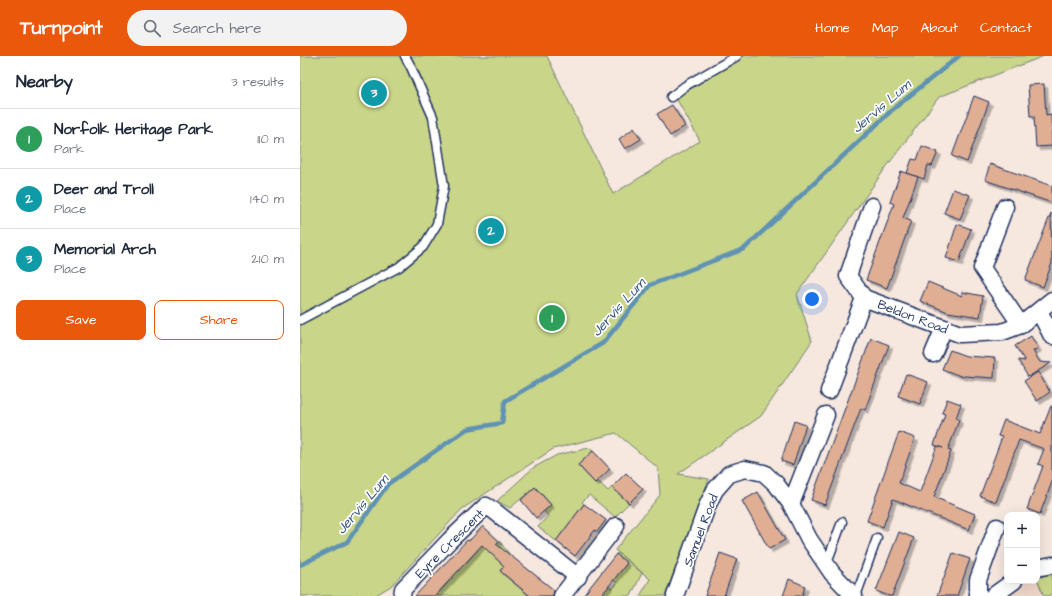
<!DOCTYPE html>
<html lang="en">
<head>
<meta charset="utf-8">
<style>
  :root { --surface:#fff; --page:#f2f2f3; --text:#1f2937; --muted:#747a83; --line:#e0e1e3; --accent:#ea580c }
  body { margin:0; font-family:"Architects Daughter",sans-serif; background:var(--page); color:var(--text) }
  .controls { position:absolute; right:12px; bottom:12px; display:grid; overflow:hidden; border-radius:8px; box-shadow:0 4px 16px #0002 }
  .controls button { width:36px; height:36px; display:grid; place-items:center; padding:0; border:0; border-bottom:1px solid var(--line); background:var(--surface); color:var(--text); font:20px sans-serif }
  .you { position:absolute; left:512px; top:243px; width:14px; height:14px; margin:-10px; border:3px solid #fff; border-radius:50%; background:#1a73e8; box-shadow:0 0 0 6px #1a73e833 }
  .badge { display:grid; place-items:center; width:26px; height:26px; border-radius:50%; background:var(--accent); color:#fff; font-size:13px; font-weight:700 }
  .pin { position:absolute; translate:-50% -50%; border:2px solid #fff; box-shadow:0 1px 4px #0006 }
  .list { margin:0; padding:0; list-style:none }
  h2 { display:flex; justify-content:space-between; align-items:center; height:52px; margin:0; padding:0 16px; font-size:17px }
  h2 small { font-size:13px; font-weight:400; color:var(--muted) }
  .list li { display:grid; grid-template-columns:26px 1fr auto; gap:12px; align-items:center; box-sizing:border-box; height:60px; padding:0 16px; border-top:1px solid var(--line) }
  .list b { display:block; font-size:15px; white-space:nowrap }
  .list p { margin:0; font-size:13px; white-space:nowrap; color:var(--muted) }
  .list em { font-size:13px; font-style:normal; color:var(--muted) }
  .actions { display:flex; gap:8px; padding:12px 16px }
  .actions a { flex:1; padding:9px 0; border:1px solid var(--accent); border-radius:8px; text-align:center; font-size:14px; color:var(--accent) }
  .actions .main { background:var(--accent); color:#fff }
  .icon { flex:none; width:22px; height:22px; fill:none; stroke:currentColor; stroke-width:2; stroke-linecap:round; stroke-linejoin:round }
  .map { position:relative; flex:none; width:752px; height:540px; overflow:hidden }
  header { display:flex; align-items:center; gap:24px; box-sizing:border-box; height:56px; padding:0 20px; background:var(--accent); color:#fff }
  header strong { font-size:19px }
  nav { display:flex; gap:22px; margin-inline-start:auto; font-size:14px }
  .search { width:280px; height:36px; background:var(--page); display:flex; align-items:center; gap:10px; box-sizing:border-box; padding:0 14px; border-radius:22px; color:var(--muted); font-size:15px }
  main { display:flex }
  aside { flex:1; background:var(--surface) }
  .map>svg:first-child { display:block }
</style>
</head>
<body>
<header>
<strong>Turnpoint</strong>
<div class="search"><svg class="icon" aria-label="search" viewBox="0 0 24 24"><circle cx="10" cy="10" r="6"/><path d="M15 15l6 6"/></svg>Search here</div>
<nav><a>Home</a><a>Map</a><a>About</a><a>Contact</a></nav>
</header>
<main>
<aside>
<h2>Nearby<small>3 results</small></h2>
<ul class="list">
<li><span class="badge" style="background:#2e9e5b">1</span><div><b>Norfolk Heritage Park</b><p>Park</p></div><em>110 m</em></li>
<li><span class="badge" style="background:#0f9aa8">2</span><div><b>Deer and Troll</b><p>Place</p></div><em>140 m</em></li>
<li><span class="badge" style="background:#0f9aa8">3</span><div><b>Memorial Arch</b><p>Place</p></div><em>210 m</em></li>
</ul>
<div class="actions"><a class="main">Save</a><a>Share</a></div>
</aside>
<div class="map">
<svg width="752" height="540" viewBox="0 0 752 540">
  <defs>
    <filter id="shadow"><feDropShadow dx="3.5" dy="3.5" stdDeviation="0" flood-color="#0004"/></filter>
  </defs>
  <rect width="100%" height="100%" fill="#f6e7df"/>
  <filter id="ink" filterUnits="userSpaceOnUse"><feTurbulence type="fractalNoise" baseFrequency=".025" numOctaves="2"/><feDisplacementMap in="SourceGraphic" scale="8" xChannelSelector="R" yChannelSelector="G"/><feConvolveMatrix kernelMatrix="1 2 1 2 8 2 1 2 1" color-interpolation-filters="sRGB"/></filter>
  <g filter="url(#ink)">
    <path fill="#efd6c8" d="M752,512v28h-47l18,-15h14v-9z"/>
    <g fill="#c9d588" stroke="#728273">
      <path d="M0,0h247l66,138 87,-53 -24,-43 67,-42h301l-105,41 -52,69 -90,128 15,47 -51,75 -83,58 31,5 -44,117h-25l10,-17 -35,-29 45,-55 -2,-27 -42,-35 -63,16 -91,60 -71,77 -17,10h-74z"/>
      <path d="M289,392l4,3 -15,14 17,18 3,-2 10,10 4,-4 17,16 -14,14 -26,-22 -7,7 2,2 -28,37 -18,-14 10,-11 -4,-5 -9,-24 -25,21 -13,-7 36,-33 24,-13z"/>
      <path d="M170,483l29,2 12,15 -11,15 30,25h-92l-1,-1 15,-17 -11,-9 22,-3 15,-16 -9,-9z"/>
      <path d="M318,497l24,20 -11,23h-30l8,-10 3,3 5,-6 -4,-3 14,-17 -11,-9z"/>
      <path d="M752,517v19l-3,4h-5l-7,-17 8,-4z"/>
    </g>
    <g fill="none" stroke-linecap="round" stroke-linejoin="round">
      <path stroke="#5f92b4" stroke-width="4.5" d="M0,509l47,-23 41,-58 79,-55 35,-6 3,-22 98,-58 47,-58 94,-36 148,-139 67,-54"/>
    </g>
    <g fill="#e0ae93" stroke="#1b2f5e" filter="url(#shadow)">
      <path d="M744,28l2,31 5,-1 1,32 -16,1 -2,-31h-4l-2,-31z"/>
      <path d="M674,40l15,6 -22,60 -15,-6z"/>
      <path d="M372,49l13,21 -15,10 -13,-22z"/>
      <path d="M334,72l7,11 -16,10 -6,-10z"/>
      <path d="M622,90l16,6 -6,14 -4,-1 -4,14 -17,-6 5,-14 5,1z"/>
      <path d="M690,108l62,22v17l-67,-23z"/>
      <path d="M601,115l17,6 -15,41 8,3 -24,67 -21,-8 28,-76 -4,-2z"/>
      <path d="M653,133l17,6 -10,24 -16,-6z"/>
      <path d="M751,157l1,50 -9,24 -18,-7z"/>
      <path d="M657,168l14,5 -12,33 -13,-4z"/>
      <path d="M628,226l34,14v-4l21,4 -3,21 -32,-5 -28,-11z"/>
      <path d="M731,280l7,12 -5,3 7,11 11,1 -23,14 -10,-17 7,1 -10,-15z"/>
      <path d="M571,282l18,7 -24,65 -4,-2 -36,97 -14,-5z"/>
      <path d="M650,294l16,6 29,2 -1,20 -30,-2 -1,1 -21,-8z"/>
      <path d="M738,316l12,20 -13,9 -13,-20z"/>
      <path d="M606,318l22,8 -8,22 -22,-8z"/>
      <path d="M647,343l14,5 -5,14 3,2 -11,30 3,1 -17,46 41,17 -6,16 -76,-31 -10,28 -16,-6 32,-89 16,6 -16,45 21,9 17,-46 6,2 -9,-3 11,-31 -3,-1z"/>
      <path d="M751,350h1v76l-12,32 -13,-5 16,-43 -5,-2 6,-15 -25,-9 -23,62 -16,-6 22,-59 -4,-1 6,-16 36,14z"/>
      <path d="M494,365l12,4 -13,40 -12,-4z"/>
      <path d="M293,395l17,18 -15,14 -17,-18z"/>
      <path d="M326,417l17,16 -14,14 -17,-16z"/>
      <path d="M235,431l16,18 -15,13 -15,-18z"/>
      <path d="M458,436l27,48 -16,9 -27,-48z"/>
      <path d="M284,448l22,16 -9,12 -2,-2 -20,26 -19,-15z"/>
      <path d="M183,470l16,15 -3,3 58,46 -1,6h-23l-30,-25 4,-5 -22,-21 -47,51h-20l52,-56 2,1z"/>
      <path d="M599,476l15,6 -22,58h-3l-13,-5z"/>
      <path d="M420,497l17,6 -13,37h-19z"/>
      <path d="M653,497l17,6 -13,37h-20z"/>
      <path d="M316,498l11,9 -26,33h-18z"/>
      <path d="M489,523l16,7 -3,10h-19z"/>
    </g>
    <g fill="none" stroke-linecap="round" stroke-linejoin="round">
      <defs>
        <g id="service">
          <path d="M371,41l14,-11 52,-30"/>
          <path d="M0,264l99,-53 24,-20 14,-23 7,-38 -11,-69 -22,-50 -6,-11"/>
          <path d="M526,509l16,-43"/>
          <path d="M556,540l21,-58"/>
        </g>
        <g id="minor">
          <path d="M705,151l-23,61 39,57"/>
          <path d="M564,242l-16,-22 24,-70"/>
          <path d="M739,255l13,25"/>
          <path d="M633,298l11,-26"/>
          <path d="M529,335l35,-93 96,36 42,-2 19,-7 31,-25"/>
          <path d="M491,448l35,-89"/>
          <path d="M737,512l15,-3"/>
          <path d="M102,540l1,-7 47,-49 36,-34 7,4 85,67"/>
          <path d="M262,540l54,-70"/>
          <path d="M375,540l33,-92 7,-14 14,-16 16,-5 19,4 12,11 15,20 18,35 23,34 22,23"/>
          <path d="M678,540v-16l19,-53"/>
          <path d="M693,540l21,-15"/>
        </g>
      </defs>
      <use href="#service" stroke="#1b2f5e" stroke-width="11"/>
      <use href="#minor" stroke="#1b2f5e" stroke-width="19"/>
      <use href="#service" stroke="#fff" stroke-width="8"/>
      <use href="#minor" stroke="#fff" stroke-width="16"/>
    </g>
  </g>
  <g text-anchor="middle" stroke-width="3.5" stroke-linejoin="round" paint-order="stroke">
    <g font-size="13" fill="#1b2f5e" stroke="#fff">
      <text transform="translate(613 260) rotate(21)" y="5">Beldon Road</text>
      <text transform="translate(400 474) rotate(-69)" y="5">Samuel Road</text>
      <text transform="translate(149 487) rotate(-45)" y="5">Eyre Crescent</text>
    </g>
    <g font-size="14" font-style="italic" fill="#385882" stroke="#fff">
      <text transform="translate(581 50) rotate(-41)" y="5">Jervis Lum</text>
      <text transform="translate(318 251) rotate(-48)" y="5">Jervis Lum</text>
      <text transform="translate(62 448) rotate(-50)" y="5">Jervis Lum</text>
    </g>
  </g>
</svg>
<div class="controls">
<button>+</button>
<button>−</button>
</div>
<div class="you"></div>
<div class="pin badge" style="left:252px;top:262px;background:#2e9e5b">1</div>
<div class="pin badge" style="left:191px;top:175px;background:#0f9aa8">2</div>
<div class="pin badge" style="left:74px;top:37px;background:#0f9aa8">3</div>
</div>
</main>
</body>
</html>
